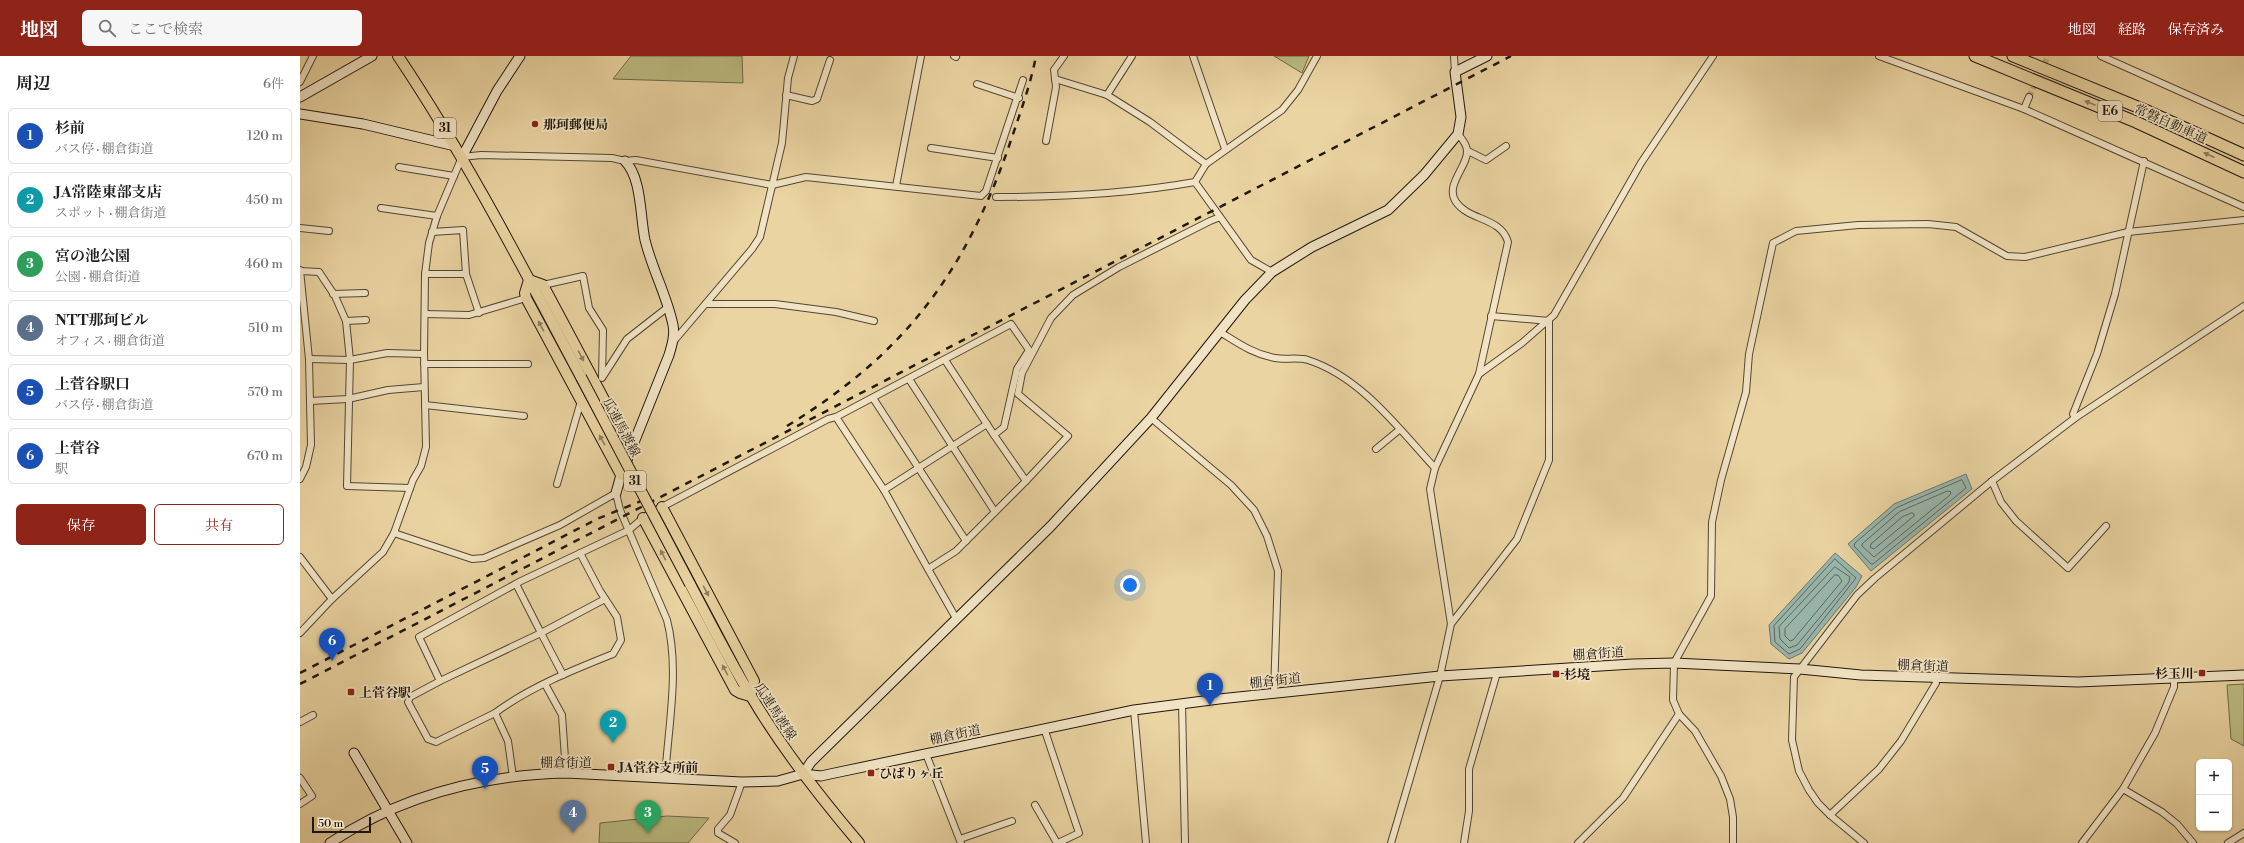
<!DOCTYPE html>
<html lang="ja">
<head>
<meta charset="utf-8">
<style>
  :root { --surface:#fff; --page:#f6f6f6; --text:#202124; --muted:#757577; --line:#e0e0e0; --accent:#8f2418 }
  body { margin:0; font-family:"Libre Bodoni","Noto Serif JP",serif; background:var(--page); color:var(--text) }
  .controls { position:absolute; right:12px; bottom:12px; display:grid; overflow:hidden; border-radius:6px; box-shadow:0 1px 3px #0004 }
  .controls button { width:36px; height:36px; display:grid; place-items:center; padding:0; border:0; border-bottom:1px solid var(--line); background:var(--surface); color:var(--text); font:20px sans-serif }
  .scale { position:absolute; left:12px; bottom:10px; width:59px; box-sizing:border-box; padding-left:4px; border:2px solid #20170f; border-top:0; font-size:11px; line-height:14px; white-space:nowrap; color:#20170f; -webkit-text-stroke:3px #f1e3c3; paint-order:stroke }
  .you { position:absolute; left:830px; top:529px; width:14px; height:14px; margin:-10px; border:3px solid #fff; border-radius:50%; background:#1a73e8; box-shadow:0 0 0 6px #1a73e833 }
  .badge { display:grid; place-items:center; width:26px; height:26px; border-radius:50%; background:var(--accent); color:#fff; font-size:13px; font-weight:700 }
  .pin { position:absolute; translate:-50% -33px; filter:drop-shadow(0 1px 2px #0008) }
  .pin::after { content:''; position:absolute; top:21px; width:14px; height:12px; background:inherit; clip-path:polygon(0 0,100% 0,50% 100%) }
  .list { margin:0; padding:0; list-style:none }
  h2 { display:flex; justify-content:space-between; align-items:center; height:52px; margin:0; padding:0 16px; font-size:17px }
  h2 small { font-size:13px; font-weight:400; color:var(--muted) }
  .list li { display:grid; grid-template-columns:26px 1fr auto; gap:12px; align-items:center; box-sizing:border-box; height:56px; margin:0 8px 8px; padding:0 8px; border:1px solid var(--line); border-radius:6px }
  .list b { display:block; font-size:15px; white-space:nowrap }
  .list p { margin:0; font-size:13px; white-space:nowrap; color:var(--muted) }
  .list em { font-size:13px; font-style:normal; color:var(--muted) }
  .actions { display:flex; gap:8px; padding:12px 16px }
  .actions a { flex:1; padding:9px 0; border:1px solid var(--accent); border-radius:6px; text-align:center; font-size:14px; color:var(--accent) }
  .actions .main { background:var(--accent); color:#fff }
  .icon { flex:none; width:22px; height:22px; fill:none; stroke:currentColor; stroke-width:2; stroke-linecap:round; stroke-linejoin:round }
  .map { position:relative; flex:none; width:1944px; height:787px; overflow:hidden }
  header { display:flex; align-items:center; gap:24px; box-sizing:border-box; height:56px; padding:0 20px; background:var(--accent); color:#fff }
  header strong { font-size:19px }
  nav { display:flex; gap:22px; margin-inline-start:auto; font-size:14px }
  .search { width:280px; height:36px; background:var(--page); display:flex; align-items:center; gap:10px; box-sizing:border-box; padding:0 14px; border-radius:6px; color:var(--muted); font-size:15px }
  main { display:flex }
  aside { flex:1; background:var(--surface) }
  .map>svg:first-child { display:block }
</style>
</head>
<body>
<header>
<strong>地図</strong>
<div class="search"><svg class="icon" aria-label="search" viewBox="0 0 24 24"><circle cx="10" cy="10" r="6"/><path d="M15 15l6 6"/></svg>ここで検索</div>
<nav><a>地図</a><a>経路</a><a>保存済み</a></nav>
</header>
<main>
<aside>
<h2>周辺<small>6件</small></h2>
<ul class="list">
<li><span class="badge" style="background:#1a4fb4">1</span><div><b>杉前</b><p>バス停 · 棚倉街道</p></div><em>120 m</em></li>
<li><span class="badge" style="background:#0f9aa8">2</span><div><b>JA常陸東部支店</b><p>スポット · 棚倉街道</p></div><em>450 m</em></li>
<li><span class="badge" style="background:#2e9e5b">3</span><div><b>宮の池公園</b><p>公園 · 棚倉街道</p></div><em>460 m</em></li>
<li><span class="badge" style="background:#5c6f8a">4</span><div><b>NTT那珂ビル</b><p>オフィス · 棚倉街道</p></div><em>510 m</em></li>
<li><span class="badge" style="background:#1a4fb4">5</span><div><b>上菅谷駅口</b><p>バス停 · 棚倉街道</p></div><em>570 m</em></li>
<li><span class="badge" style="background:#1a4fb4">6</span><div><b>上菅谷</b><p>駅</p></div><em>670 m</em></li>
</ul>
<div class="actions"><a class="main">保存</a><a>共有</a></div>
</aside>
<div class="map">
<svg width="1944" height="787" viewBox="0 0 1944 787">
  <rect width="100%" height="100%" fill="#ead4a2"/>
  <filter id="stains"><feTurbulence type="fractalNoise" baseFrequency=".005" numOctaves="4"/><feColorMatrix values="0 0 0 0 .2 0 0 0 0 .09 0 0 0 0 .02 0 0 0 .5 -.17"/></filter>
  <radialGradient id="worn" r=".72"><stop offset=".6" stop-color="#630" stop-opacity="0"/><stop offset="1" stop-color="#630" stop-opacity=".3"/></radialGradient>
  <g fill="#bbbc82" stroke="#6e6a48">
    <path d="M331,0h111l1,27 -130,-4z"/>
    <path d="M974,0h35l-7,17z"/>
    <path d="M1944,628v62l-13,-7 -4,-54z"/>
    <path d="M367,760l42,2 -21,25h-89l1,-20z"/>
  </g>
  <g fill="#99b7ad" stroke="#69776e">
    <path d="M1666,418l6,15 -101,82 -23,-27 46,-40z"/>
    <path d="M1535,497l27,23 -6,11 -54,66 -13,6 -18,-15 -2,-19z"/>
  </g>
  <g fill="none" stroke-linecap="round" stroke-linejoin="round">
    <g stroke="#5c675e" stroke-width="1">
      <path d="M1662,424l4,8 -93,76h-2l-17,-18 1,-3 41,-35z"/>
      <path d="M1648,435l3,1 -1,3 -76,62 -12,-11v-2l37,-32z"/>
      <path d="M1612,457l2,1v2l-40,33 -4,-2 1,-3 31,-27z"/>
      <path d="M1535,503l21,19 -56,71 -11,5 -14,-12 -1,-16z"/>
      <path d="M1535,511l15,10 -1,5 -52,63 -8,3 -9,-9 -1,-12z"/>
      <path d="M1535,519h3l4,6 -49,59 -3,1 -5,-5v-7z"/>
    </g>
    <path stroke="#c2ae85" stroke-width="6" stroke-dasharray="6 3" stroke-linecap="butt" d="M1729,41l19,-41"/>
    <defs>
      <g id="street">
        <path d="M654,0l2,1"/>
        <path d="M893,0l32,93"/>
        <path d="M1154,0l1,16"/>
        <path d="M1579,0l145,53 220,98"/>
        <path d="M1801,0l143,64"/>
        <path d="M755,23l52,16 43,27 56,42"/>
        <path d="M0,26l13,-26"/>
        <path d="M677,28l42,14"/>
        <path d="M486,39l26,6 5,-2 13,-39"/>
        <path d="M807,39l25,-39"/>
        <path d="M1724,53l5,-12"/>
        <path d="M746,85l10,-54 -2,-17 10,-14"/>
        <path d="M631,92l67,10"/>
        <path d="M1168,95l18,9 20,-14"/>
        <path d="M99,111l55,9"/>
        <path d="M895,126l56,78 21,12"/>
        <path d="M596,130l25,-130"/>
        <path d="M696,141c67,0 132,-3 199,-15l11,-18 76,-54 16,-20 19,-34"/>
        <path d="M81,152l56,8"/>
        <path d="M0,172l29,3"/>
        <path d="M0,214l9,89 2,86 -5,22 -6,12"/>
        <path d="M0,215l19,1 16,24 11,25 4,39 -41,-1"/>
        <path d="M125,218h41l-3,-44 -31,2"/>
        <path d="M166,218l13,39"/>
        <path d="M243,229l40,-9 6,32 14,22 -1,48 25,-39 41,-32"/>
        <path d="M33,238l32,-1"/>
        <path d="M406,248h69l61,8 38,9"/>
        <path d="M125,258l44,1 57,-17"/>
        <path d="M46,265l20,-1"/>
        <path d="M711,268l18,26 -12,19 -13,58 -10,8 32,46 -70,70 -28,18 -44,-79 -48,-73z"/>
        <path d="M920,276c18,11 33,22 55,26 10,2 23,-1 33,2 53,17 91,69 127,108"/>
        <path d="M373,286l79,-93 8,-12 22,-94 6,-65 6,-22"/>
        <path d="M645,304l49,75"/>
        <path d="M124,308h104"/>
        <path d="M1179,318l43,-31 32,-28 87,-152 72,-107"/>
        <path d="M609,323l86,133"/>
        <path d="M573,342l93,143"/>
        <path d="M10,345l38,-2 40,-9 36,-3"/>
        <path d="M125,349l99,11"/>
        <path d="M851,362l80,67 23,25 13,26 11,35 -4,122"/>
        <path d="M1775,362l-2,-4 24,-60 18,-60 29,-133"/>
        <path d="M1076,393l23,-19"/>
        <path d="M726,425l42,-45 -50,-42 4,-21 29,-55 22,-23 46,-28 91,-46 10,-4"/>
        <path d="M1692,425l9,21 15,19 52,47 38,-42"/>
        <path d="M257,428l24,-83"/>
        <path d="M110,432l-63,-2 3,-126 37,-7 37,1"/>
        <path d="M584,434l103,-66"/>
        <path d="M94,477l78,26 12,-1 76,-33 56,-32 4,17 47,110c13,50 1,107 -2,159"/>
        <path d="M0,501l32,42"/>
        <path d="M628,513l29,51"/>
        <path d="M216,528l25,49 64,-34"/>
        <path d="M1151,568l66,-85 32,-79v-139l-58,-5"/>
        <path d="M0,577l32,-34 51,-47 11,-19 19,-53 8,-14 5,-19 -2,-93 1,-80 4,-31 8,-27 25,-59 19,-2 131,3 13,3 11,-1 136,25 34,-8 175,19 5,-5 37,-111"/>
        <path d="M140,625l101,-48 22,42"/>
        <path d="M245,628l17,31 4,58"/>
        <path d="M882,647l3,140"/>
        <path d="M834,654l12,133"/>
        <path d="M195,657c35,-26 78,-43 118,-59l8,-14 -4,-23 -17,-26 -20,-38"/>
        <path d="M0,666l13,-7"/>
        <path d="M744,672l35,105 -21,10"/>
        <path d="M626,698l35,89"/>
        <path d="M213,721l-5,-36 -13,-28 -59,29 -8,-3 -20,-37 2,-5 30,-16 -21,-44 102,-56 108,-51 14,-12 19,-11 166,-88 8,-2"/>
        <path d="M0,722l12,18 -12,8"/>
        <path d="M1823,733l39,23 15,12 16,19"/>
        <path d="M735,749l22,38"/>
        <path d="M1530,759l49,-46 22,-28 35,-58 -1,-5"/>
        <path d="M660,783l52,-18"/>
        <path d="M435,787l-17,-10v-4l12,-14 12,-33"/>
        <path d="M1091,787l49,-167 11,-52 -21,-135 5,-21 44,-94 29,-132c-7,-25 -39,-21 -52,-40 -12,-17 13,-37 11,-52 -1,-7 -5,-11 -9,-16"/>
        <path d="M1164,787l5,-32v-42l28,-96"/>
        <path d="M1278,787l45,-45 56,-84"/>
        <path d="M1433,787v-26l-3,-18 -9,-23 -26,-45 -16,-17 -6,-14 1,-37 37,-67 1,-74 9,-42 25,-88 3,-38 24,-111 23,-12 62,-6 70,-1 28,3 51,29 18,1 103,-25 116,-12"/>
        <path d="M1564,787l-34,-28 -12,-12 -9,-13 -10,-19 -7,-31 2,-63 63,-82 18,-17 117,-97 83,-63 169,-112"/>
        <path d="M1782,787l41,-54 32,-56 19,-46v-7"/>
        <path d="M1928,787l16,-10"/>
      </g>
      <g id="secondary">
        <path d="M0,41l72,-41"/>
        <path d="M0,58l63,10 92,22"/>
        <path d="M162,101l35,-66 23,-35"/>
        <path d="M316,437l5,-18 48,-120c3,-10 6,-20 4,-30 -6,-29 -21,-56 -28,-85 -5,-23 -3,-62 -20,-79"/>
        <path d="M54,697l53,90"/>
        <path d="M503,718l8,-12 240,-236 100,-108 94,-118 27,-28 40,-25 76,-37 36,-35 34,-41 3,-17 -6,-45 32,-16"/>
        <path d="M30,787c70,-47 152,-68 236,-70l176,9 36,-1 25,-7 18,2 9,-2 304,-64 85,-11 221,-23 193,-12 41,-1 126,6 61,6 217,7 166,-7"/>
      </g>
      <g id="primary">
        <path d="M98,0c69,103 125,212 183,321"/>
        <path d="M229,224l-4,13 1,5 95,177"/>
        <path d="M229,224l14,5 88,165"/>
        <path d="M343,462l92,172 5,3 10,3 4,-15 -92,-174"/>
        <path d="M390,528c20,38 39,76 61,112 31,53 69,101 108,147"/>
      </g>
      <g id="highway">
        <path d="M1675,0l161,66 108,50"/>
        <path d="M1713,0l132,54 99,45"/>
      </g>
    </defs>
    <use href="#street" stroke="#524634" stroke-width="8"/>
    <use href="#secondary" stroke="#20170f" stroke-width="11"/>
    <use href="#primary" stroke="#20170f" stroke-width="12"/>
    <use href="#highway" stroke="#20170f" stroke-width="13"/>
    <use href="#street" stroke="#f1e3c3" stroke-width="6"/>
    <use href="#secondary" stroke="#f1e3c3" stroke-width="9"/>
    <use href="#primary" stroke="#ead4a2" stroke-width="10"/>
    <use href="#highway" stroke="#ead4a2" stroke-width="11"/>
    <g stroke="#20170f" stroke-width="2.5" stroke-dasharray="7 7" stroke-linecap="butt">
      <path d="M487,370c117,-72 177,-151 222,-280 10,-30 21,-59 27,-90"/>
      <path d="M0,617l297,-154 54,-22"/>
      <path d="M0,628l1211,-628"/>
    </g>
    <defs>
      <path id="primary-bridge" d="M281,321l109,207"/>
    </defs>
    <use href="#primary-bridge" stroke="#20170f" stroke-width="12" stroke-linecap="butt"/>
    <use href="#primary-bridge" stroke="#ead4a2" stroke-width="10"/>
  </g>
  <defs><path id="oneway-solid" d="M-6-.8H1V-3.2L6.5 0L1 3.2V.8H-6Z"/></defs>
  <g fill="#8f7f60">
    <use href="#oneway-solid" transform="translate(1790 47) rotate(-157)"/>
    <use href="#oneway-solid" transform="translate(1909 99) rotate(-156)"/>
    <use href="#oneway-solid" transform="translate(241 270) rotate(-118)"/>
    <use href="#oneway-solid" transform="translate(281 300) rotate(62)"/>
    <use href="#oneway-solid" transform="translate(302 384) rotate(-119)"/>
    <use href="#oneway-solid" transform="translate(363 499) rotate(-118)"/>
    <use href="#oneway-solid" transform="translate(406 535) rotate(62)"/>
    <use href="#oneway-solid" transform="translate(425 614) rotate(-118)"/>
  </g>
  <g fill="#8f2418" stroke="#f1e3c3" stroke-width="1.5">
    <circle cx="235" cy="68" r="4"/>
    <rect x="1898" y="613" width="8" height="8" rx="2"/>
    <rect x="1252" y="614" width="8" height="8" rx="2"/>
    <rect x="47" y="632" width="8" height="8" rx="2"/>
    <rect x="307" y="707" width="8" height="8" rx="2"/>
    <rect x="567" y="713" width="8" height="8" rx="2"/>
  </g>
  <g text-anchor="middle" stroke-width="3.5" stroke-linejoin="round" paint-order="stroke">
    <g fill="#f1e3c3" stroke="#5f5445" stroke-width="1">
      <rect x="1798" y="45" width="24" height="20" rx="3"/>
      <rect x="134" y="62" width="22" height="20" rx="3"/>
      <rect x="324" y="415" width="22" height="20" rx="3"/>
    </g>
    <g font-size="12" font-weight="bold" fill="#20170f">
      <text x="1810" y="59">E6</text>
      <text x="145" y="76">31</text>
      <text x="335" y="429">31</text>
    </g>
    <g font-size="13" fill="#20170f" stroke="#f1e3c3">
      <text transform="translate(1871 67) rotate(24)" y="5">常磐自動車道</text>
      <text transform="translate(322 371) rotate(62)" y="5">瓜連馬渡線</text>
      <text transform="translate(1298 597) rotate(-4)" y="5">棚倉街道</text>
      <text transform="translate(1623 609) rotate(2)" y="5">棚倉街道</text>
      <text transform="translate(975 624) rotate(-6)" y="5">棚倉街道</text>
      <text transform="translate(476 655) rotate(57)" y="5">瓜連馬渡線</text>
      <text transform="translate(655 678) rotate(-12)" y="5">棚倉街道</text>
      <text x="266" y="711">棚倉街道</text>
    </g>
    <g font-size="13" font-weight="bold" fill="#20170f" stroke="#f1e3c3" text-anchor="start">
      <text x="243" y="73">那珂郵便局</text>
      <text x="1894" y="622" text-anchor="end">杉玉川</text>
      <text x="1264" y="623">杉境</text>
      <text x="59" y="641">上菅谷駅</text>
      <text x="319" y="716">JA菅谷支所前</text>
      <text x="579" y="722">ひばりヶ丘</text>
    </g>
  </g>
  <rect width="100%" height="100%" filter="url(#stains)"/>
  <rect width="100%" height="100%" fill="url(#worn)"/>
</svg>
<div class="controls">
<button>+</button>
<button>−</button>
</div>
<div class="scale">50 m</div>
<div class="you"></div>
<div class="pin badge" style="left:910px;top:650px;background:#1a4fb4">1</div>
<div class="pin badge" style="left:313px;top:687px;background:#0f9aa8">2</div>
<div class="pin badge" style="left:348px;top:777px;background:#2e9e5b">3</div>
<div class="pin badge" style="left:273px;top:777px;background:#5c6f8a">4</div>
<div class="pin badge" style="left:185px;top:733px;background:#1a4fb4">5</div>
<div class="pin badge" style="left:32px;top:605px;background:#1a4fb4">6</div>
</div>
</main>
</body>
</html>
